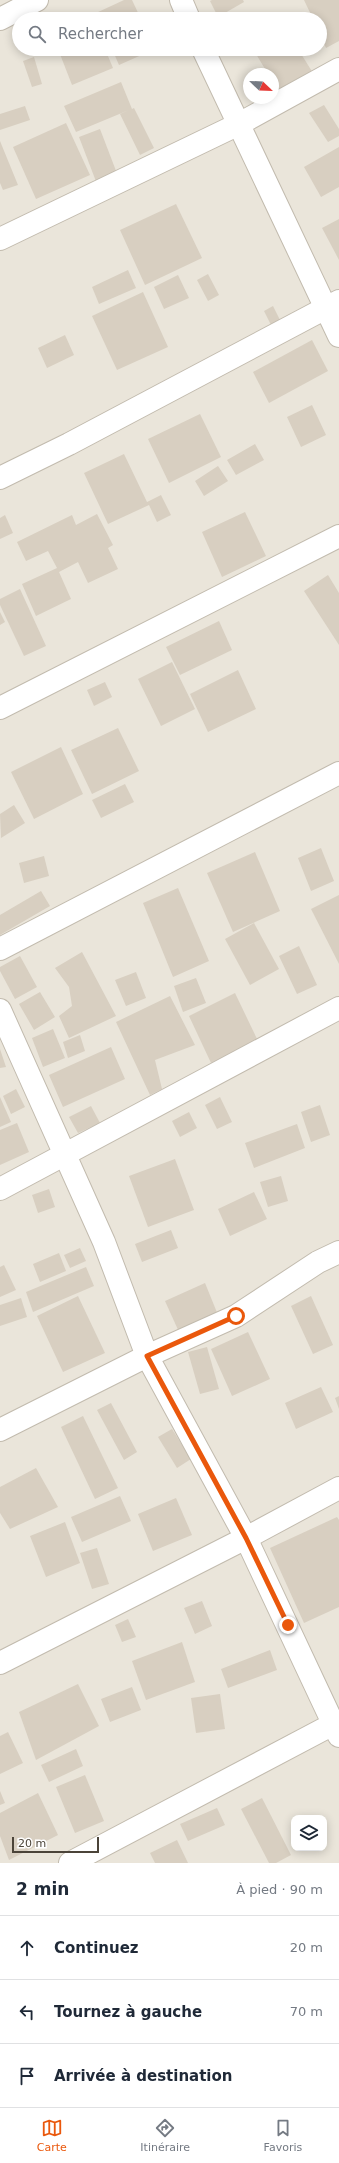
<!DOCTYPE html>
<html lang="fr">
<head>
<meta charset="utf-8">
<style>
  :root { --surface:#fff; --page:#f6f6f7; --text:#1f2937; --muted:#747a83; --line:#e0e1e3; --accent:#ea580c }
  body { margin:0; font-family:"DejaVu Sans",sans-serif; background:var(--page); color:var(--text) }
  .controls { position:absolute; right:12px; bottom:12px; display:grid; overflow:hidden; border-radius:8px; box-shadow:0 2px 10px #0003 }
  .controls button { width:36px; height:36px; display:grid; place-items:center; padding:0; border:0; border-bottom:1px solid var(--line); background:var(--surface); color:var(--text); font:20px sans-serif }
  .compass { position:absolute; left:243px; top:68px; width:36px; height:36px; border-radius:50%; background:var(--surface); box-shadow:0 2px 10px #0003; rotate:113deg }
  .scale { position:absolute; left:12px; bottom:10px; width:87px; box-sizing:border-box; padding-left:4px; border:2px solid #4b4439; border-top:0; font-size:11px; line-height:14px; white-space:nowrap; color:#4b4439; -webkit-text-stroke:3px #fff; paint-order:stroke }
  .stop { position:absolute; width:12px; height:12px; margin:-9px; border:3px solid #ea580c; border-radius:50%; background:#fff }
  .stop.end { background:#ea580c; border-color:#fff; box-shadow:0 1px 4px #0008 }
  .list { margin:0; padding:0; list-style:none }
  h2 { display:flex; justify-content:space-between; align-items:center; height:52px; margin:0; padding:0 16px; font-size:17px }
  h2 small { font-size:13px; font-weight:400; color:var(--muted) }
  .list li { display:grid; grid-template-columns:26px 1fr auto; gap:12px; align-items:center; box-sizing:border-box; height:64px; padding:0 16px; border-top:1px solid var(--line) }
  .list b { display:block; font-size:15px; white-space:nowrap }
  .list em { font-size:13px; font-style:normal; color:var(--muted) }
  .icon { flex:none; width:22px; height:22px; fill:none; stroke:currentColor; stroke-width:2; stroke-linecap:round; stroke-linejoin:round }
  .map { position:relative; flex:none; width:339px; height:1863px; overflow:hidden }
  .search { position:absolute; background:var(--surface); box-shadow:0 2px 10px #0003; left:12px; right:12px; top:12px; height:44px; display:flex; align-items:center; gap:10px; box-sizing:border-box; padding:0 14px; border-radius:22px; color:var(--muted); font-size:15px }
  .sheet { height:244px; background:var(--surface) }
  nav { display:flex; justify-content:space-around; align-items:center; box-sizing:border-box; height:56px; border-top:1px solid var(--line); background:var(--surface); font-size:11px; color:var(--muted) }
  nav a { display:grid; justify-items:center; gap:2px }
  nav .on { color:var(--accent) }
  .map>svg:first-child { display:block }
</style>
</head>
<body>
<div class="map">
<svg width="339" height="1863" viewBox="0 0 339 1863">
  <rect width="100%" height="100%" fill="#f6f3ec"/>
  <path fill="#eae5da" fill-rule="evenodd" d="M0,0h339v1863h-339zM19,19h301v30h-301zM249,74h24v24h-24zM294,1818h30v30h-30z"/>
  <g fill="#d8cfc1">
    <path d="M124,0h8l9,19h-42l-3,-6z"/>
    <path d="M212,0h31l1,2 -26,15 -8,-16z"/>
    <path d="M304,0h35v41l-13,7 -6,-13v-16h-7z"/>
    <path d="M58,49h47l8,19 -41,17z"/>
    <path d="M112,49h43l-36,16z"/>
    <path d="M264,49h34l15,24 -34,20 -6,-10v-9h-5l-12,-20z"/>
    <path d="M34,57l8,27 -10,3 -9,-26z"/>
    <path d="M121,82l11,27 2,-1 20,40 -14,7 -20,-41 9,-4 -53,22 -12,-26z"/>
    <path d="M324,105l15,24v7l-11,6 -19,-29z"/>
    <path d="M25,106l5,14 -30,10v-16z"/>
    <path d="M66,123l24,52 -54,24 -23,-52z"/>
    <path d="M100,129l18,47 -21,8 -18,-47z"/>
    <path d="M0,141l18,44 -15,5 -3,-7z"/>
    <path d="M339,147v40l-18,10 -17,-30z"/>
    <path d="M176,204l26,54 -57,27 -25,-55z"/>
    <path d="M339,219v41l-17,-32z"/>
    <path d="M128,270l8,18 -37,16 -7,-17z"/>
    <path d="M208,274l11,21 -11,6 -11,-21z"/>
    <path d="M178,275l11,23 -25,11 -10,-22z"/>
    <path d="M143,292l25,55 -51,23 -25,-54z"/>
    <path d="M273,306l8,16 -9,5 -8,-16z"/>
    <path d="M65,335l9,20 -27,13 -9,-20z"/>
    <path d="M312,340l16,31 -59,32 -16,-31z"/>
    <path d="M312,405l14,30 -25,12 -14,-30z"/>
    <path d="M200,414l21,43 -52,26 -21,-44z"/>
    <path d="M255,444l9,16 -28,15 -9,-15z"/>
    <path d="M124,454l23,48 14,-7 10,20 -14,7 -8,-17 -41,19 -24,-51z"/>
    <path d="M218,466l10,15 -24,15 -9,-15z"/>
    <path d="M245,512l21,44 -44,21 -20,-45z"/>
    <path d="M97,514l16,31 -5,3 10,21 -30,14 -10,-21 -19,10 12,27 -35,17 -14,-32 35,-16 -9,-17 -22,10 -9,-19 55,-27 4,10z"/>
    <path d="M5,515l8,18 -13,6v-21z"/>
    <path d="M328,575l11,18v52l-35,-54z"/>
    <path d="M20,589l26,57 -22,10 -24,-51v-6z"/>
    <path d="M0,612l5,10 -5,3z"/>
    <path d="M219,621l13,29 -52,25 -14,-28z"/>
    <path d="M172,662l23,47 -34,17 -23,-47z"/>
    <path d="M238,670l18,39 -48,23 -18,-38z"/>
    <path d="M105,682l7,15 -18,9 -7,-16z"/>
    <path d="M118,728l21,43 -47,23 -21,-44z"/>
    <path d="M61,747l22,47 -49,25 -23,-47z"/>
    <path d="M125,784l9,18 -33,16 -9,-18z"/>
    <path d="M14,805l11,18 -24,15 -1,-24z"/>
    <path d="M321,848l13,33 -23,10 -13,-33z"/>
    <path d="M255,852l25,59 -47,21 -26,-59z"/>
    <path d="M44,856l5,20 -25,7 -5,-20z"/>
    <path d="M178,888l31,73 -36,16 -30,-74z"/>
    <path d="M41,891l9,15 -50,29v-20z"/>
    <path d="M339,895v69l-28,-55z"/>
    <path d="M254,923l25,46 -29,16 -25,-46z"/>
    <path d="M299,946l18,39 -20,9 -18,-38z"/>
    <path d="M82,952l34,64 -47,22 -10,-22 13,-10 -3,-19 -14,-19z"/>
    <path d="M20,956l17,31 -22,12 -15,-28v-4z"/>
    <path d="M136,972l10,26 -20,8 -11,-26z"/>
    <path d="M196,978l10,25 -23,9 -9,-26z"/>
    <path d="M40,992l15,25 -21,13 -15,-26z"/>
    <path d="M235,993l23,48 -47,22 -22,-47z"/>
    <path d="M170,996l25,49 -40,15 7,29 -12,6 -34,-73z"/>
    <path d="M53,1029l12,29 -22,9 -11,-29z"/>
    <path d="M80,1035l5,16 -17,7 -5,-16z"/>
    <path d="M111,1047l14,32 -62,28 -14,-32z"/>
    <path d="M0,1049l6,18 -6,1z"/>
    <path d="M16,1089l9,18 -14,7 -8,-18z"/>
    <path d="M0,1097l11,25 -11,5z"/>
    <path d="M220,1097l12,25 -15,7 -12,-24z"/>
    <path d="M320,1105l10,30 -19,7 -10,-30z"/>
    <path d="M91,1106l9,17 -22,10 -9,-16z"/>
    <path d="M189,1112l8,16 -17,9 -8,-16z"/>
    <path d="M17,1123l12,29 -29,13v-35z"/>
    <path d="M297,1124l8,24 -51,20 -9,-25z"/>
    <path d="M175,1159l19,51 -46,17 -19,-51z"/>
    <path d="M281,1176l7,25 -20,6 -8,-25z"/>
    <path d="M49,1189l6,18 -17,6 -6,-18z"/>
    <path d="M254,1192l13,27 -37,17 -12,-27z"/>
    <path d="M171,1230l7,18 -36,14 -7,-18z"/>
    <path d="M80,1248l6,13 -16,7 -6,-13z"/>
    <path d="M59,1253l7,18 -26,11 -7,-18z"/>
    <path d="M4,1265l12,25 -16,7v-30z"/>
    <path d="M86,1267l8,19 -61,26 -7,-20z"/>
    <path d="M205,1283l13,32 -39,17 -14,-31z"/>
    <path d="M78,1296l27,57 -42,19 -26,-56z"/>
    <path d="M311,1296l22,49 -20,9 -22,-48z"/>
    <path d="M21,1298l6,19 -27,9v-21z"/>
    <path d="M248,1332l22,47 -38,17 -21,-47z"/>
    <path d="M207,1347l12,42 -19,5 -12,-42z"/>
    <path d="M321,1387l12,25 -37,17 -11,-26z"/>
    <path d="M339,1396v13l-4,-11z"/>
    <path d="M111,1403l26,49 -13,8 -27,-50z"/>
    <path d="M83,1416l35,72 -23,11 -34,-72z"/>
    <path d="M172,1429l19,30 -14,9 -19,-31z"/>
    <path d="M36,1468l22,39 -48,22 -10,-16v-26z"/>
    <path d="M120,1496l11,25 -49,21 -11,-25z"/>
    <path d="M176,1498l16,37 -39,16 -15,-37z"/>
    <path d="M337,1517l2,3v87l-35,16 -34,-75z"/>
    <path d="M65,1522l15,41 -34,14 -16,-41z"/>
    <path d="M97,1548l12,36 -17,5 -12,-36z"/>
    <path d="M202,1601l10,25 -17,8 -11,-26z"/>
    <path d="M128,1619l8,18 -14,5 -7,-17z"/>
    <path d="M182,1642l13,40 -49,18 -14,-39z"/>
    <path d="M270,1650l7,20 -49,18 -7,-19z"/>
    <path d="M78,1684l21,42 -63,34 -17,-48z"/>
    <path d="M132,1687l9,23 -31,12 -9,-23z"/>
    <path d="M220,1694l5,35 -29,4 -5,-35z"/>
    <path d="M8,1732l15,31 -23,11v-38z"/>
    <path d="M76,1749l7,17 -34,16 -8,-17z"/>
    <path d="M85,1775l19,46 -29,12 -19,-46z"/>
    <path d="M0,1791l5,12 -5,2z"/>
    <path d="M38,1793l20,42 -49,25 -9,-24v-23z"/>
    <path d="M262,1798l29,57 -15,8h-7l-28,-54z"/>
    <path d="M217,1808l8,17 -37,16 -8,-17z"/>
    <path d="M177,1840l11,23h-33l-5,-10z"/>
  </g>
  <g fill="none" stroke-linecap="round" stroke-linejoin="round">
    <defs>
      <g id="street">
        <path d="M181,0l8,19"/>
        <path d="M0,19l37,-19"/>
        <path d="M203,49l136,287"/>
        <path d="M0,239l239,-115 100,-55"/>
        <path d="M0,478l69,-34 270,-143"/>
        <path d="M0,708l339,-172"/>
        <path d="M0,949l339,-176"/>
        <path d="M0,1010l104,232 43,114 99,182 93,198"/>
        <path d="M0,1189l339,-181"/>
        <path d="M0,1430l147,-74 89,-40 82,-54 21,-10"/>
        <path d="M0,1663l246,-125 93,-50"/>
        <path d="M70,1863l269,-142"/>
      </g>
    </defs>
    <use href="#street" stroke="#c2bbae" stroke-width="24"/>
    <use href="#street" stroke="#fff" stroke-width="22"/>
  </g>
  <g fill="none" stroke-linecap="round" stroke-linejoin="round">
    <path stroke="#ea580c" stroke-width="5" d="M236,1316l-89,40 99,182 42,87"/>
  </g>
</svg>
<div class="controls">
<button><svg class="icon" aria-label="layers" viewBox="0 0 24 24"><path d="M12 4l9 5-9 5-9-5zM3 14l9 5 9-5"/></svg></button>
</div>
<svg class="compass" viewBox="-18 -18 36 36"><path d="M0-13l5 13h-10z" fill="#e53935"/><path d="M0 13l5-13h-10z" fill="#747a83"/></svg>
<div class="scale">20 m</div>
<div class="stop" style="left:236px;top:1316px"></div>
<div class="stop end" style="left:288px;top:1625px"></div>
<div class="search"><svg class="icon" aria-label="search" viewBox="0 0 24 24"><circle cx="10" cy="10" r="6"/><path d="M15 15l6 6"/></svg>Rechercher</div>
</div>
<section class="sheet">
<h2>2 min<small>À pied · 90 m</small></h2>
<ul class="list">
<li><svg class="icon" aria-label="ahead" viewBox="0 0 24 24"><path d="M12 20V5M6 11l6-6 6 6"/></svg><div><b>Continuez</b></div><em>20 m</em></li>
<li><svg class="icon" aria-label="left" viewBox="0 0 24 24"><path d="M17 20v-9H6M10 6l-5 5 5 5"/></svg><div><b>Tournez à gauche</b></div><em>70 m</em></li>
<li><svg class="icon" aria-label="arrive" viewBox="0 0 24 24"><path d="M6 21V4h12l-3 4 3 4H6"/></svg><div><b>Arrivée à destination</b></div></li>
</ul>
</section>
<nav>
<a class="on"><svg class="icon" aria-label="map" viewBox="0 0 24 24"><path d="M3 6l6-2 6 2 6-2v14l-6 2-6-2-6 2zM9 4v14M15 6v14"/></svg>Carte</a>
<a><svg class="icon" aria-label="directions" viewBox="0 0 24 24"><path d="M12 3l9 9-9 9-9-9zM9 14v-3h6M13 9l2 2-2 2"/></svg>Itinéraire</a>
<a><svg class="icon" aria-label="saved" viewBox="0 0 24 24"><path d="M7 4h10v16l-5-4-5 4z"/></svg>Favoris</a>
</nav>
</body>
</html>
